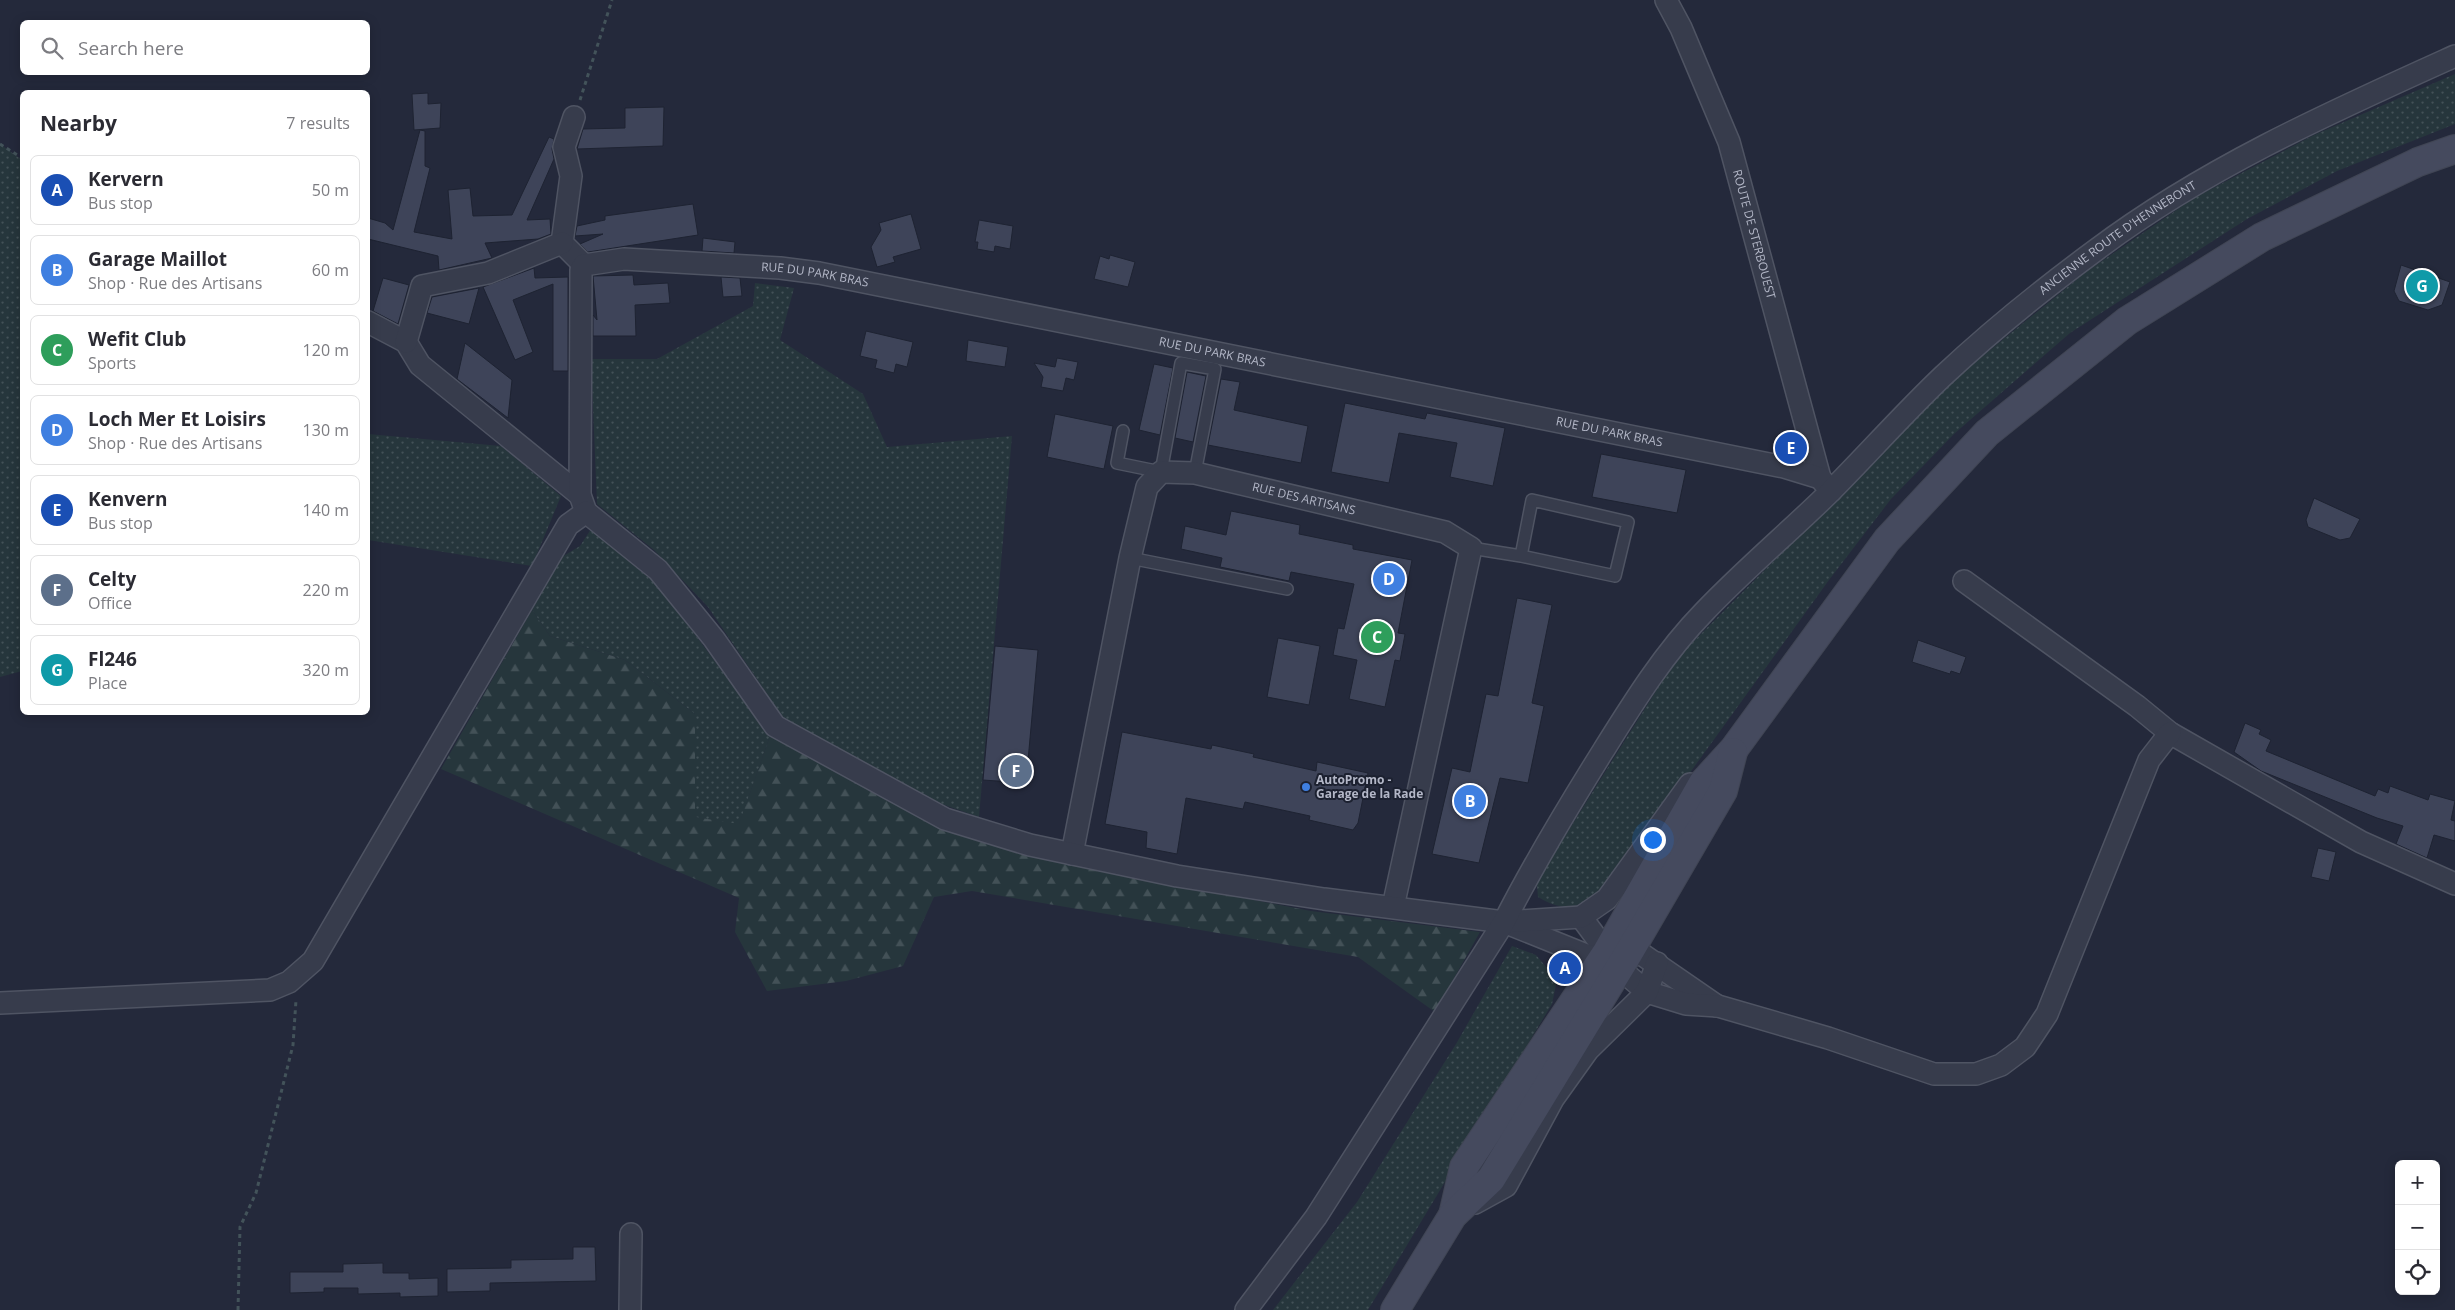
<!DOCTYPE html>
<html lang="en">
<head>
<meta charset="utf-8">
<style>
  :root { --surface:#fff; --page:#f2f2f3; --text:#2b2b33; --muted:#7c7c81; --line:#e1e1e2; --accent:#56608a }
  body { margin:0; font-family:"Open Sans",sans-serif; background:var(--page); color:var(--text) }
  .controls { position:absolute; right:15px; bottom:15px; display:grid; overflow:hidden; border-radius:8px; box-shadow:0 2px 12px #0003 }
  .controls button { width:45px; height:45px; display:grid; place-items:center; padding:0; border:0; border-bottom:1px solid var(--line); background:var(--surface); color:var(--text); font:25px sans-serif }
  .you { position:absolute; left:1652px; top:839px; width:18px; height:18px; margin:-12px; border:4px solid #fff; border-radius:50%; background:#1a73e8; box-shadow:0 0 0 8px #1a73e833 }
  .badge { display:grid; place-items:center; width:32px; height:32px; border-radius:50%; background:var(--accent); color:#fff; font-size:16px; font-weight:700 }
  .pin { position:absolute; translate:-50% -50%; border:2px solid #fff; box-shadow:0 1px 5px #0006 }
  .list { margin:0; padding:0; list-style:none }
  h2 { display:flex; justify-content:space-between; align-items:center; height:65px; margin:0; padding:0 20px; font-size:21px }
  h2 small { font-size:16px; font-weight:400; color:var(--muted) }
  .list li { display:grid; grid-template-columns:32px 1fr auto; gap:15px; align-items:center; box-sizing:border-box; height:70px; margin:0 10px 10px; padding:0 10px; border:1px solid var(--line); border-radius:8px }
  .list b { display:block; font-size:19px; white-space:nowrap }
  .list p { margin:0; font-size:16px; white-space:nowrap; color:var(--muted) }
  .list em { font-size:16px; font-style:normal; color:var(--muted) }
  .icon { flex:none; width:28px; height:28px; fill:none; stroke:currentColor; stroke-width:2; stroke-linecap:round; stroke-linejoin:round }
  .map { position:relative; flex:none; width:2455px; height:1310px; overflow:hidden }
  .search { position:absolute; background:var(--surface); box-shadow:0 2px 12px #0003; left:20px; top:20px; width:350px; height:55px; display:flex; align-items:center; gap:12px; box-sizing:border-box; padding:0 18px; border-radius:8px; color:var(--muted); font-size:19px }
  .panel { position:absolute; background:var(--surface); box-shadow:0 2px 12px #0003; left:20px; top:90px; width:350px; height:625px; border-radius:8px }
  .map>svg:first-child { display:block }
</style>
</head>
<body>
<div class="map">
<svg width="2455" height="1310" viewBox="0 0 2455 1310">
  <defs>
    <pattern id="green-dots" width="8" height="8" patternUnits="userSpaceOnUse" patternTransform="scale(1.25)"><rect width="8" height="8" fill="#26363c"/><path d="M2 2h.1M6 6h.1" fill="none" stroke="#435157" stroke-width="1.8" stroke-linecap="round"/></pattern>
    <pattern id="forest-firs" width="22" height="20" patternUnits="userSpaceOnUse" patternTransform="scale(1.25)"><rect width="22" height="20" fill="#26363c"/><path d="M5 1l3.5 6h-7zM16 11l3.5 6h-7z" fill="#435157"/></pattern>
  </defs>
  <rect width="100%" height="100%" fill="#24293b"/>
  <g fill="url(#green-dots)">
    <path d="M2455,74v50l-118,47 -90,48 -177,114 -116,101 -63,65 -62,81 -220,305c-27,20 -39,31 -71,12l-1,-12 3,-9 136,-217 282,-283 128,-104 108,-74 120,-63z"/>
    <path d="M0,144l22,16v511l-22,6z"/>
    <path d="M755,283l39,5 -14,52 83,54 24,53 125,-11 -33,381 -49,-17 -146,-81 -76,-112 -54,-57 -57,-46 -6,-145h66l96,-53z"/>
    <path d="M368,434l133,12 60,50 -29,70 -164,-26z"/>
    <path d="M591,529l69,58 110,149 -31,89 -45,-8 1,-103 -70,-54 -75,-24 -18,-26 28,-52 20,-12z"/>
    <path d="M1512,946l24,9 21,25 -5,24 -184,306h-95l84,-108 99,-158z"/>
  </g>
  <path fill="url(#forest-firs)" d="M532,610l18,26 75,24 70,54v103l44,7 31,-88 154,83 148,46 239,46 169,21 -45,80 -77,-55 -386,-66 -38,6 -31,69 -57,15 -79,10 -32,-59 4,-34 -298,-129z"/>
  <g fill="#3e4459" stroke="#1e2332">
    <path d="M428,93v11l13,-1 -1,25 -26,2 -2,-36z"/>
    <path d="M664,107l-1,39 -86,3 6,-20 42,-1v-20z"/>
    <path d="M420,130l5,1v35l5,2 -16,64 38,7 -4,-49 22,-2 3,28 39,-1 37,-78 5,2 -2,10 2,10 -27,61 23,-1 1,15 -13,5 -53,4 7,15 -53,12 -1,-14 -70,-17v-21l17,5 8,7z"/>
    <path d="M693,204l5,31 -110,17 -8,-8 23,-10 -28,2 2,-10 28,-6v-4z"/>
    <path d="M911,214l10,35 -28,8 2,5 -18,5 -6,-20 10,-17 -2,-7z"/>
    <path d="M979,220l34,6 -3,23 -15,-3 -1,6 -17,-3 1,-7h-3z"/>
    <path d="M703,238l32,4 -1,11 -32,-2z"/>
    <path d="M1110,255l25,7 -7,25 -34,-8 6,-23 9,3z"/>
    <path d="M2401,265l49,17 -8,23 -14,5 -29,-9 -5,-10z"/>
    <path d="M534,268l1,10 33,-1v94h-15v-87l-40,16 20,52 -18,8 -32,-73z"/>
    <path d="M633,275l1,10 34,-2 2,20 -35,2 1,31h-43v-21l4,5 -4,-44z"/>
    <path d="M721,277l19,1 2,18 -19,1z"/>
    <path d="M383,278l26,7 -11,39 -25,-13z"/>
    <path d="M479,288l-10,36 -42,-11 5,-16z"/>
    <path d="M866,331l47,11 -6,25 -11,-3 -2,9 -19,-5 2,-8 -17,-4z"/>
    <path d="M968,340l40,7 -3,20 -39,-6z"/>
    <path d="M465,343l47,37 -4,38 -51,-39z"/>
    <path d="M1057,358l21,4 -4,18 -8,-2 -3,13 -22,-4 2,-10 -9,-14 21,4z"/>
    <path d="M1154,364l19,4 -13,67 -21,-5z"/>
    <path d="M1187,372l19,4 -13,66 -18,-4z"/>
    <path d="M1221,379l19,3 -6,28 74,16 -7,37 -93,-18z"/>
    <path d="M1345,403l80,16 2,-6 78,15 -12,58 -43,-9 7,-34 -58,-10 -10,50 -58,-11z"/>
    <path d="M1055,414l58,12 -9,43 -57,-12z"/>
    <path d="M1601,454l85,16 -9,43 -85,-16z"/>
    <path d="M2314,498l46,21 -10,19 -10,2 -32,-13 -2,-7z"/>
    <path d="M1231,511l69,14 -1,9 54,11v4l59,11 -14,73 7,1 -5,27 -5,-1 -10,47 -36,-8 8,-39 -24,-5 5,-27 6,1 10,-45 -63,-12 -2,9 -69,-14 2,-9 -41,-9 4,-23 41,9z"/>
    <path d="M1517,598l35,7 -20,98 12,3 -16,77 -28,-5 -21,85 -47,-9 20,-86 18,4 16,-78 12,2z"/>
    <path d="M1278,638l42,8 -11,59 -42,-8z"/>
    <path d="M1918,640l48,17 -6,17 -9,-3 -1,3 -38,-12z"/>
    <path d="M995,646l43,4 -12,133 -43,-3z"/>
    <path d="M2245,723l16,7 -2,4 12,6 -5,11 109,45 3,-7 10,4 2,-7 38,14 2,-6 25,7 -4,19 4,1v20l-21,-6 -7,23 -31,-14 7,-18 -26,-8 -116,-47 -27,-19z"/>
    <path d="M1122,732l89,17 1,-4 42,9 -1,3 63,14 1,-9 51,11 -10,50 -5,7 -44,-10 1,-4 -65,-14 -2,7 -57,-11 -9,56 -31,-6 1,-16 -42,-8z"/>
    <path d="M2318,848l18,4 -7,29 -18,-4z"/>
    <path d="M573,1247h22l1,34 -106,2v8l-43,1v-23l64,-1v-8l62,-1z"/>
    <path d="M383,1263v10h26v6l29,-1v18l-38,1v-4l-42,1v-6h-34v4l-34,1v-21h53v-8z"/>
  </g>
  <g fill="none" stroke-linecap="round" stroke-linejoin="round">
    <defs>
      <g id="service">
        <path d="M1123,431l-6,32 44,9 20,-109 34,6 -20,104"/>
        <path d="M1471,548l50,8 94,20 13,-54 -96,-22 -11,56"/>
        <path d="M1130,558l157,31"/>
      </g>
      <g id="minor">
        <path id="s1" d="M1666,0l15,28 48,114 91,336"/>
        <path d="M574,117l-10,30 7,29 -9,67 22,22"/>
        <path d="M368,322l38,20 14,23 160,130"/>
        <path d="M406,342l16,-56 66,-13 74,-30"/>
        <path id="s2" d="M586,512l-6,-17 1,-225 3,-5 40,-6 156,9 39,5 965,194 36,11 11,13"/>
        <path d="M1964,581l173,125 33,27 191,109 94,42"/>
        <path id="s3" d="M1072,854l58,-296 17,-71 14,-15 34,1 250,59 26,16 -78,359"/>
        <path d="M1581,917l26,35 8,4 25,-3 77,53"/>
        <path d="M1509,924l82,33 16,-5"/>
        <path d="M1615,956l4,12 28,24 39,12 32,2 110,32 106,36h42l25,-9 24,-18 22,-33 102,-254 21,-27"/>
        <path d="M0,1003l270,-13 19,-8 24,-21 255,-436 18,-13 72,58 56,69 61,87 170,93 85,26 147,31 147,23 180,23 77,-5 26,-18 83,-115"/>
        <path d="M1464,1196l49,-78"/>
        <path d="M1475,1203l31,-17 47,-87 35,-49 59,-58 10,-29"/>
        <path d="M630,1310l1,-76"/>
        <path id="s4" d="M1246,1310l70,-93 188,-295c30,-59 64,-115 99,-171 30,-48 61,-98 101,-139 39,-41 83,-78 124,-118 39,-39 75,-80 115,-118 48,-45 100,-87 153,-126 109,-82 235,-138 359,-194"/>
      </g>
      <g id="secondary">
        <path d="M1453,1215l11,-48 143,-215 96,-169 31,-34 153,-209 100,-107 140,-112 135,-84 156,-75 37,-13"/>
        <path d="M1395,1310l58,-95 38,-36 137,-225 95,-163 10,-39"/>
      </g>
    </defs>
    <use href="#service" stroke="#4f5463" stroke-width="14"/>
    <use href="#minor" stroke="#4f5463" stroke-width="24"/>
    <use href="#secondary" stroke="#404554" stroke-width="30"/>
    <g stroke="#43535a" stroke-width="3" stroke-dasharray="4 4" stroke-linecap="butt">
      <path d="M580,100l32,-100"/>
      <path d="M0,144l22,14"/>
      <path d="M238,1310l2,-83 16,-34 37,-148 3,-45"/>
    </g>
    <use href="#service" stroke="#373c4c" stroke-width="11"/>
    <use href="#minor" stroke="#373c4c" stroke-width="21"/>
    <use href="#secondary" stroke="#454a5e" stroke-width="28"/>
  </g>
  <circle fill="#3f7fe0" stroke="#1c2130" stroke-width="2" cx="1306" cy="787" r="5"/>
  <g text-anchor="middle" stroke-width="4" stroke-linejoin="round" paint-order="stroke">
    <g font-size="12" fill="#b3b7c7" stroke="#1c2130">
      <text dy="4" stroke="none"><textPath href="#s1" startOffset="251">ROUTE DE STERBOUEST</textPath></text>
      <text dy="4" stroke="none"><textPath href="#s4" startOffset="1395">ANCIENNE ROUTE D'HENNEBONT</textPath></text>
      <text dy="4" stroke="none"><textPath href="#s2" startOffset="481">RUE DU PARK BRAS</textPath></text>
      <text dy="4" stroke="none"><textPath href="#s2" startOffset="886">RUE DU PARK BRAS</textPath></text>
      <text dy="4" stroke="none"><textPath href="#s2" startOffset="1291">RUE DU PARK BRAS</textPath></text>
      <text dy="4" stroke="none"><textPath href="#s3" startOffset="541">RUE DES ARTISANS</textPath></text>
    </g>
    <g font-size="12" font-weight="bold" fill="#b3b7c7" stroke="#1c2130" text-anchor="start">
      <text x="1316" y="784">AutoPromo -<tspan x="1316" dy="14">Garage de la Rade</tspan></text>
    </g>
  </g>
</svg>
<div class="controls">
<button>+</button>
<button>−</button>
<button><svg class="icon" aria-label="locate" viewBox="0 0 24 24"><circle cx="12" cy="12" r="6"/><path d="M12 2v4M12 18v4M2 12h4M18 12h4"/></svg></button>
</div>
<div class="you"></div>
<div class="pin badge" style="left:1565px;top:968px;background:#1a4fb4">A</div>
<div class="pin badge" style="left:1470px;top:801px;background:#3f7fe0">B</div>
<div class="pin badge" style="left:1377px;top:637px;background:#2e9e5b">C</div>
<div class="pin badge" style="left:1389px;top:579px;background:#3f7fe0">D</div>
<div class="pin badge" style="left:1791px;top:448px;background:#1a4fb4">E</div>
<div class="pin badge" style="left:1016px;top:771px;background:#5c6f8a">F</div>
<div class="pin badge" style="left:2422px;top:286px;background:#0f9aa8">G</div>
<div class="search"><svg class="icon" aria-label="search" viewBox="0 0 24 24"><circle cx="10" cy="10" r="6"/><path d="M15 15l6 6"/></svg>Search here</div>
<section class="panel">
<h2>Nearby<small>7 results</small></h2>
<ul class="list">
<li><span class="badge" style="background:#1a4fb4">A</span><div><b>Kervern</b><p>Bus stop</p></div><em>50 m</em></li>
<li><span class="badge" style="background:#3f7fe0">B</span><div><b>Garage Maillot</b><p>Shop · Rue des Artisans</p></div><em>60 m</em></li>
<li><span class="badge" style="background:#2e9e5b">C</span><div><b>Wefit Club</b><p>Sports</p></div><em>120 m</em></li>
<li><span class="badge" style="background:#3f7fe0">D</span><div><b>Loch Mer Et Loisirs</b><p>Shop · Rue des Artisans</p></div><em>130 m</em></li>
<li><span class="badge" style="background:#1a4fb4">E</span><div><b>Kenvern</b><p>Bus stop</p></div><em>140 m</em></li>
<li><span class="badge" style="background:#5c6f8a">F</span><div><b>Celty</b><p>Office</p></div><em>220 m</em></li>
<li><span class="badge" style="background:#0f9aa8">G</span><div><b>Fl246</b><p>Place</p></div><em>320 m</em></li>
</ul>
</section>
</div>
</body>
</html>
